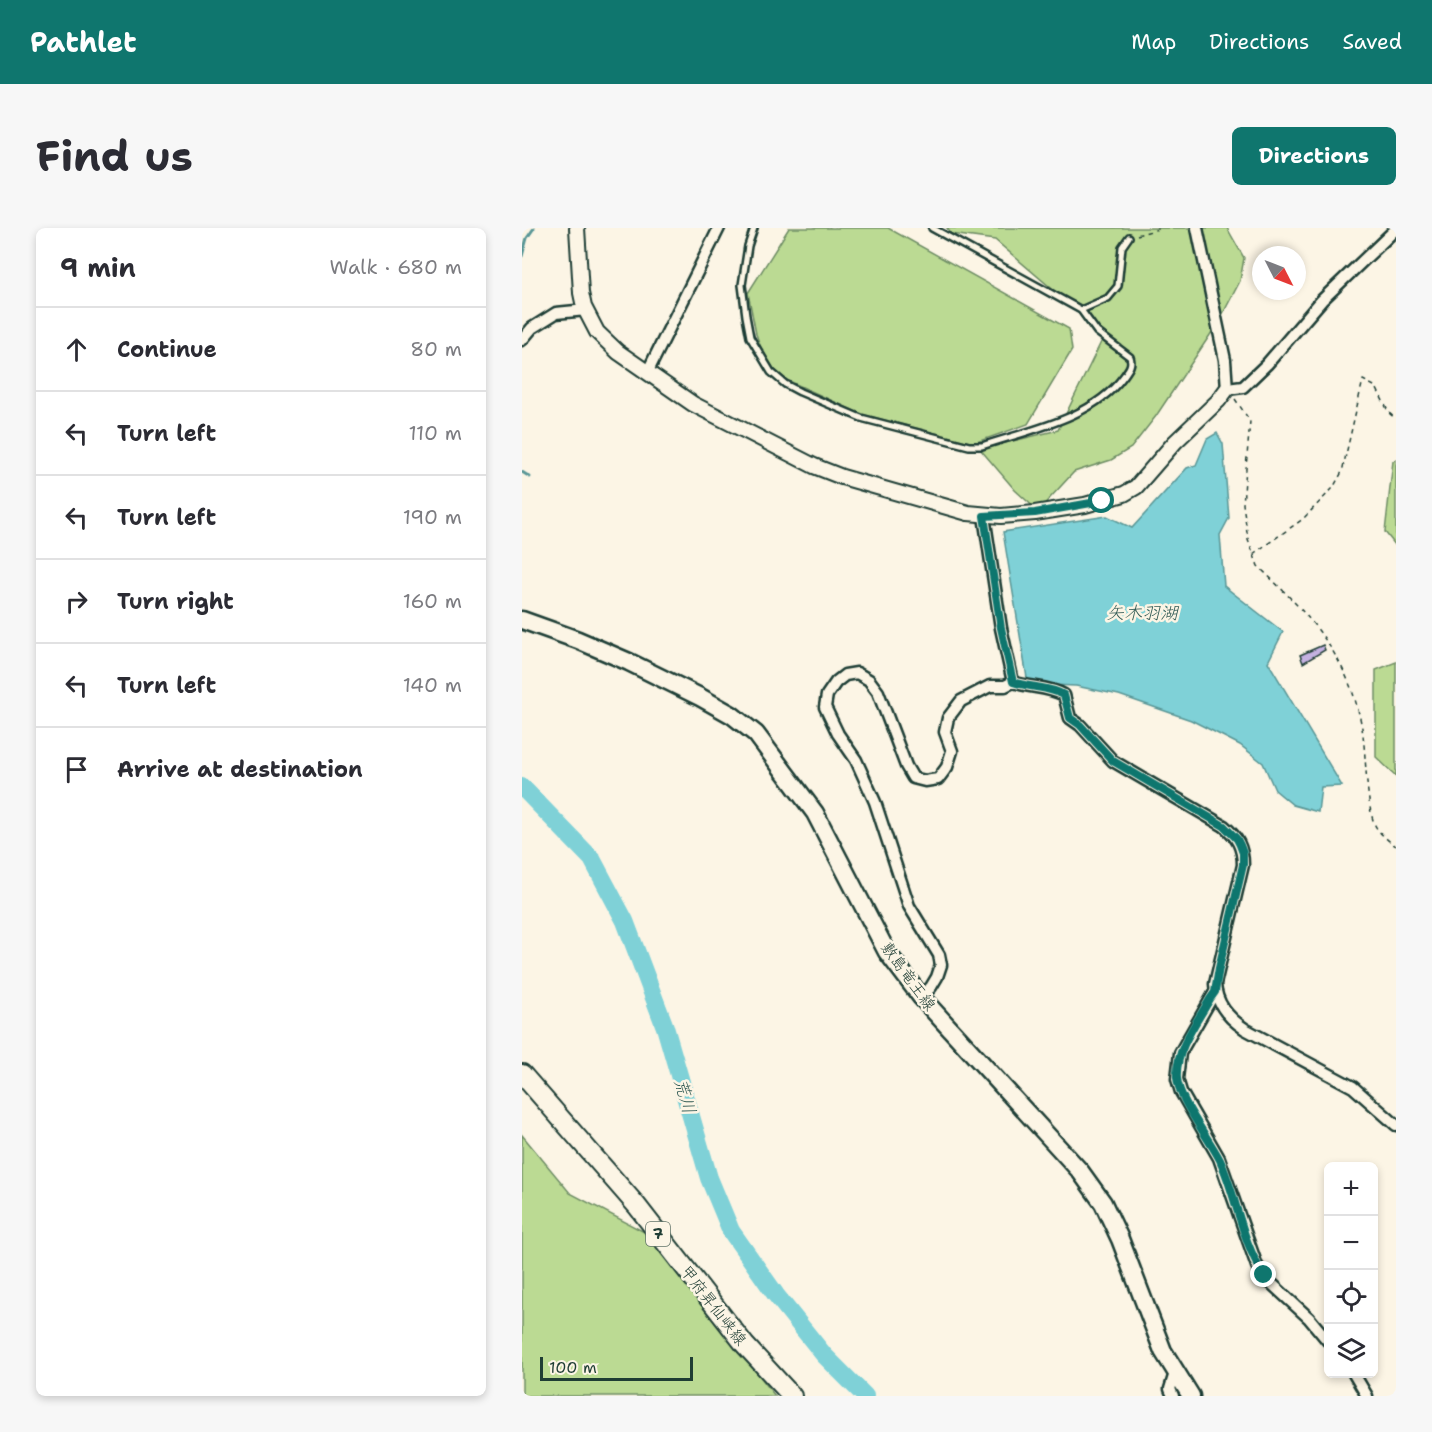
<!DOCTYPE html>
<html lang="en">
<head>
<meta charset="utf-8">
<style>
  :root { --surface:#fff; --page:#f7f7f7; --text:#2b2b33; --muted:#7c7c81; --line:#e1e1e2; --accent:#0f766e }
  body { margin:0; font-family:"Shantell Sans","Klee One",sans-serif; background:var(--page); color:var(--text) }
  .controls { position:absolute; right:18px; bottom:18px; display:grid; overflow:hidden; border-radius:9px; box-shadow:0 3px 9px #0003 }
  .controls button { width:54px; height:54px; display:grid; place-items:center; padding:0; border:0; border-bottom:2px solid var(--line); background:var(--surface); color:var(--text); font:30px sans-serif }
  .compass { position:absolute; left:730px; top:18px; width:54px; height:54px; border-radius:50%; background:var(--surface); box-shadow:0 3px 9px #0003; rotate:132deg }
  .scale { position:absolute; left:18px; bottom:15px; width:153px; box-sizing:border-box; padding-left:6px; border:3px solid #1f3d34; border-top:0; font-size:16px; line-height:21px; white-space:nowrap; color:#1f3d34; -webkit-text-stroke:4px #fcf5e5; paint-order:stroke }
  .stop { position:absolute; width:18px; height:18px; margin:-14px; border:4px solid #0f766e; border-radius:50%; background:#fff }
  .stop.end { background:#0f766e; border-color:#fff; box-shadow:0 2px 6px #0008 }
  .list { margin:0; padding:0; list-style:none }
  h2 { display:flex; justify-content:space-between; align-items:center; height:78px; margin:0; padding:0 24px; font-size:26px }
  h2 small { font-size:20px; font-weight:400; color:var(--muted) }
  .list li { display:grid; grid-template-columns:39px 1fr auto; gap:18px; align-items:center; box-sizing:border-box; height:84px; padding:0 24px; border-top:2px solid var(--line) }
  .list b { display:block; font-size:22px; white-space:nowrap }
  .list em { font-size:20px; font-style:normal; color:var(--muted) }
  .icon { flex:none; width:33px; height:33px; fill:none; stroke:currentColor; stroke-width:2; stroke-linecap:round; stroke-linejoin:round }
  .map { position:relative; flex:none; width:874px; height:1168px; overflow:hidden; border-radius:9px }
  header { display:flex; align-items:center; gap:36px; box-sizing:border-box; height:84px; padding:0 30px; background:var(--accent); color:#fff }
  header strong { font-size:28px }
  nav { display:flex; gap:33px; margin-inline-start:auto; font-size:21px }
  .intro { display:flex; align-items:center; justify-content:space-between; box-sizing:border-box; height:144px; padding:0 36px }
  h1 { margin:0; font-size:42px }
  .button { padding:15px 27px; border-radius:9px; background:var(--accent); color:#fff; font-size:21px; font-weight:700 }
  main { display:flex; gap:36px; padding:0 36px }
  aside { flex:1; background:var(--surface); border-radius:9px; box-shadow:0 3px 9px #0003 }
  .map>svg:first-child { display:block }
</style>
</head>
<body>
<header>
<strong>Pathlet</strong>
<nav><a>Map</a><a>Directions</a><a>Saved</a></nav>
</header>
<div class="intro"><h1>Find us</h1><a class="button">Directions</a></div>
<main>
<aside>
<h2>9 min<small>Walk · 680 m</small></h2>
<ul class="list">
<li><svg class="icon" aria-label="ahead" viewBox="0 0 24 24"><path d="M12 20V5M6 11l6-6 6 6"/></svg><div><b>Continue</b></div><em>80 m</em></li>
<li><svg class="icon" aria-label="left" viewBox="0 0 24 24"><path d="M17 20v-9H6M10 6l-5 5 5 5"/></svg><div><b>Turn left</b></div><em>110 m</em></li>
<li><svg class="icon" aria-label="left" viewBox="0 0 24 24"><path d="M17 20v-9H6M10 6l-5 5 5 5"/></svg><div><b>Turn left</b></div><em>190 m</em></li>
<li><svg class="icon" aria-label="right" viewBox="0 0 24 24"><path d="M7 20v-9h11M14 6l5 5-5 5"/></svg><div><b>Turn right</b></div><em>160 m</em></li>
<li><svg class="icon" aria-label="left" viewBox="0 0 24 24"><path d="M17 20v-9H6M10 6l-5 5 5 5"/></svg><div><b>Turn left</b></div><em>140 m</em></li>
<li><svg class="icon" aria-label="arrive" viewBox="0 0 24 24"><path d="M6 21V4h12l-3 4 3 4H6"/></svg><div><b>Arrive at destination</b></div></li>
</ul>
</aside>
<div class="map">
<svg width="874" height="1168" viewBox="0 0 874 1168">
  <rect width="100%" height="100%" fill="#fcf5e5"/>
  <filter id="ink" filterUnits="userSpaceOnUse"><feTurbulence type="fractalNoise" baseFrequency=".0167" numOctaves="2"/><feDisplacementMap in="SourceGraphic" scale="12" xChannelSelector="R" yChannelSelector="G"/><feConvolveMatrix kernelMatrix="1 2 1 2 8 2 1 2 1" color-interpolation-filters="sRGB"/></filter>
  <g filter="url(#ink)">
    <g fill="#bbda93" stroke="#6d8c64" stroke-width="1.5">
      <path d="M267,0h99l181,101 3,21 -44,74 -54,19 -113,-29 -74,-34 -13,-11 -12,-18 -6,-17 -8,-41z"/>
      <path d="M425,0h280l17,30 -4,23 -22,42 -62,93 -25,32 -20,12 -37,12 -36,39 -23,-21 -35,-41 78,-19 47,-96 -110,-94 -44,-6z"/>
      <path d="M874,232v86l-11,-14 8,-71z"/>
      <path d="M874,434v114l-20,-19v-87z"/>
      <path d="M0,907l48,58 82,43 123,160h-253z"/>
    </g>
    <path fill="#7fd1d7" stroke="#599696" stroke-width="1.5" d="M695,205l6,11 6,74 -9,17 4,51 59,46 -15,30 74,124 -21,1 -3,25 -25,-7 -18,-15 -12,-27 -23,-18 -49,-25 -72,-25 -43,-9 -48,-2 -25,-152 104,-16 25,12 55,-60 9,-3 11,-26z"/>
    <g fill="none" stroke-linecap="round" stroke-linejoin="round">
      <g stroke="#599696" stroke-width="3">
        <path d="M0,28l5,-18 7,-10"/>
        <path d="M0,244l8,5"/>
      </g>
      <path stroke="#7fd1d7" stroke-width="18" d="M0,559l70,72 33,62 40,106 44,151 22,53 45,64 48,60 41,41"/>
    </g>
    <path fill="#c4b1e1" stroke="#1f3d34" stroke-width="1.5" d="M801,417l2,5 -22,13 -3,-8z"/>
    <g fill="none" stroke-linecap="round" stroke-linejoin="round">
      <defs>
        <g id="service">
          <path d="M232,0l-6,18 -6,39 4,31 4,21 21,35 14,12 15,8 61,26 108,28h13c47,-16 110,-27 141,-69 5,-7 10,-12 7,-20l-33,-25 -16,-22 -149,-82"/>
          <path d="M559,82l27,-12 10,-12 4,-39 7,-10"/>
        </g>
        <g id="minor">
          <path d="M675,0l28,132 2,29 16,-2 24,-23 55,-64 74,-71"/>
          <path d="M0,112l10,-12 24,-15 30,-3"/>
          <path d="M125,145l72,-145"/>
          <path d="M462,288l17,112 12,54"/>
          <path d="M693,764l-35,61 -3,26 4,13 38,66 38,108 15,18 37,34 19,23"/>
          <path d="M399,769l10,-10 6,-10 4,-12 -2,-10 -30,-49 -34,-104 -19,-42 -18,-26 -13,-27 2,-12 9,-13 9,-7 12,-2 12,7 9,12 28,74 7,12 12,3 13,-2 9,-12 5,-16 -7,-19 3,-14 13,-17 29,-15h15l8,-4c17,6 35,4 51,13l6,23 10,7 33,36 111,65c13,11 19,21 19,39l-28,119c1,20 15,35 30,45l108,58 43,38"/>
          <path d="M832,1146l13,22"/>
          <path d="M651,1168l-3,-7 5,-16"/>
        </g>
        <path id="tertiary" d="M55,0l4,65 3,14 13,25 21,20 75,52 121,62 28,11 126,36 33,3 34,-3 50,-8 39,-11 12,-7 39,-45 43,-41 9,-12"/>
        <path id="secondary" d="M0,392l56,20 51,22 71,35 32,18 24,19 59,79 72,139 34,45 159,174 23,32 17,36 43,112 28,45"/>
        <path id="primary" d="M0,846l115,132 108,139 47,51"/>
      </defs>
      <use href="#service" stroke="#1f3d34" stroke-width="10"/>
      <use href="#minor" stroke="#1f3d34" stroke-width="15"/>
      <use href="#tertiary" stroke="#1f3d34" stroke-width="18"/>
      <use href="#secondary" stroke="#1f3d34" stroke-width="21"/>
      <use href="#primary" stroke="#1f3d34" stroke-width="22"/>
      <g stroke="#1f3d34" stroke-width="1.5" stroke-dasharray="4.5 4.5" stroke-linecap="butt">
        <path d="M615,7l25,-7"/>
        <path d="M713,171l15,22 -7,83 5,35 10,27c51,49 91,90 104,162 4,22 4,83 14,99 4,7 14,15 20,19"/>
        <path d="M731,326l50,-35 30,-31 9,-16 21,-92 13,7 13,26 7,6"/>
      </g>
      <use href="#service" stroke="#fcf5e5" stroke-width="5"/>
      <use href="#minor" stroke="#fcf5e5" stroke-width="10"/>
      <use href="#tertiary" stroke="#fcf5e5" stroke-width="14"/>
      <use href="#secondary" stroke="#fcf5e5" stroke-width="16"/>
      <use href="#primary" stroke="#fcf5e5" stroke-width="18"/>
    </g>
  </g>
  <g fill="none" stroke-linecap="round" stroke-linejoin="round" filter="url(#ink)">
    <path stroke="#0f766e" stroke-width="8" d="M580,273l-67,12 -51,3 17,112 12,54c17,6 35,4 51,13l6,23 10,7 33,36 111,65 13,13 3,6 3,8v12l-24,103 -4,24 -5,7c-13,23 -35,51 -33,79 2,23 32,60 43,82 17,37 21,81 44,115"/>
  </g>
  <g text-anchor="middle" stroke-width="5" stroke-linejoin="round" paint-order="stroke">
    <rect fill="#fcf5e5" stroke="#617469" stroke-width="1.5" x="124" y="994" width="24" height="24" rx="4.5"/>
    <g font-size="15" font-weight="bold" fill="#1f3d34">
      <text x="136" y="1011">7</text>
    </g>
    <g font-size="16" fill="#1f3d34" stroke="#fcf5e5">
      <text transform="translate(387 748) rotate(54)" y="6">敷島竜王線</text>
      <text transform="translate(192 1077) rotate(52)" y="6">甲府昇仙峡線</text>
    </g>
    <g font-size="18" font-style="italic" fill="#325b55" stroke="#fcf5e5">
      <text x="620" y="391">矢木羽湖</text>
      <text transform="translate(163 868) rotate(74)" y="6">荒川</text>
    </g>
  </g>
</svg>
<div class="controls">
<button>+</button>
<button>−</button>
<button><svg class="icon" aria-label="locate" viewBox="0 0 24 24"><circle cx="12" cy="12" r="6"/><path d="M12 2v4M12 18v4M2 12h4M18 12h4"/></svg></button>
<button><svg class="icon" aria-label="layers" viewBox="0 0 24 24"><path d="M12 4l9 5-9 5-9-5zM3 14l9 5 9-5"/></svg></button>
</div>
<svg class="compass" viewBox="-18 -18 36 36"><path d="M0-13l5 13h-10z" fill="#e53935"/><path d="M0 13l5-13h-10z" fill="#7c7c81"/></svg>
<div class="scale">100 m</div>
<div class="stop" style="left:580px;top:273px"></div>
<div class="stop end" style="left:742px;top:1047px"></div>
</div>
</main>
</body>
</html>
